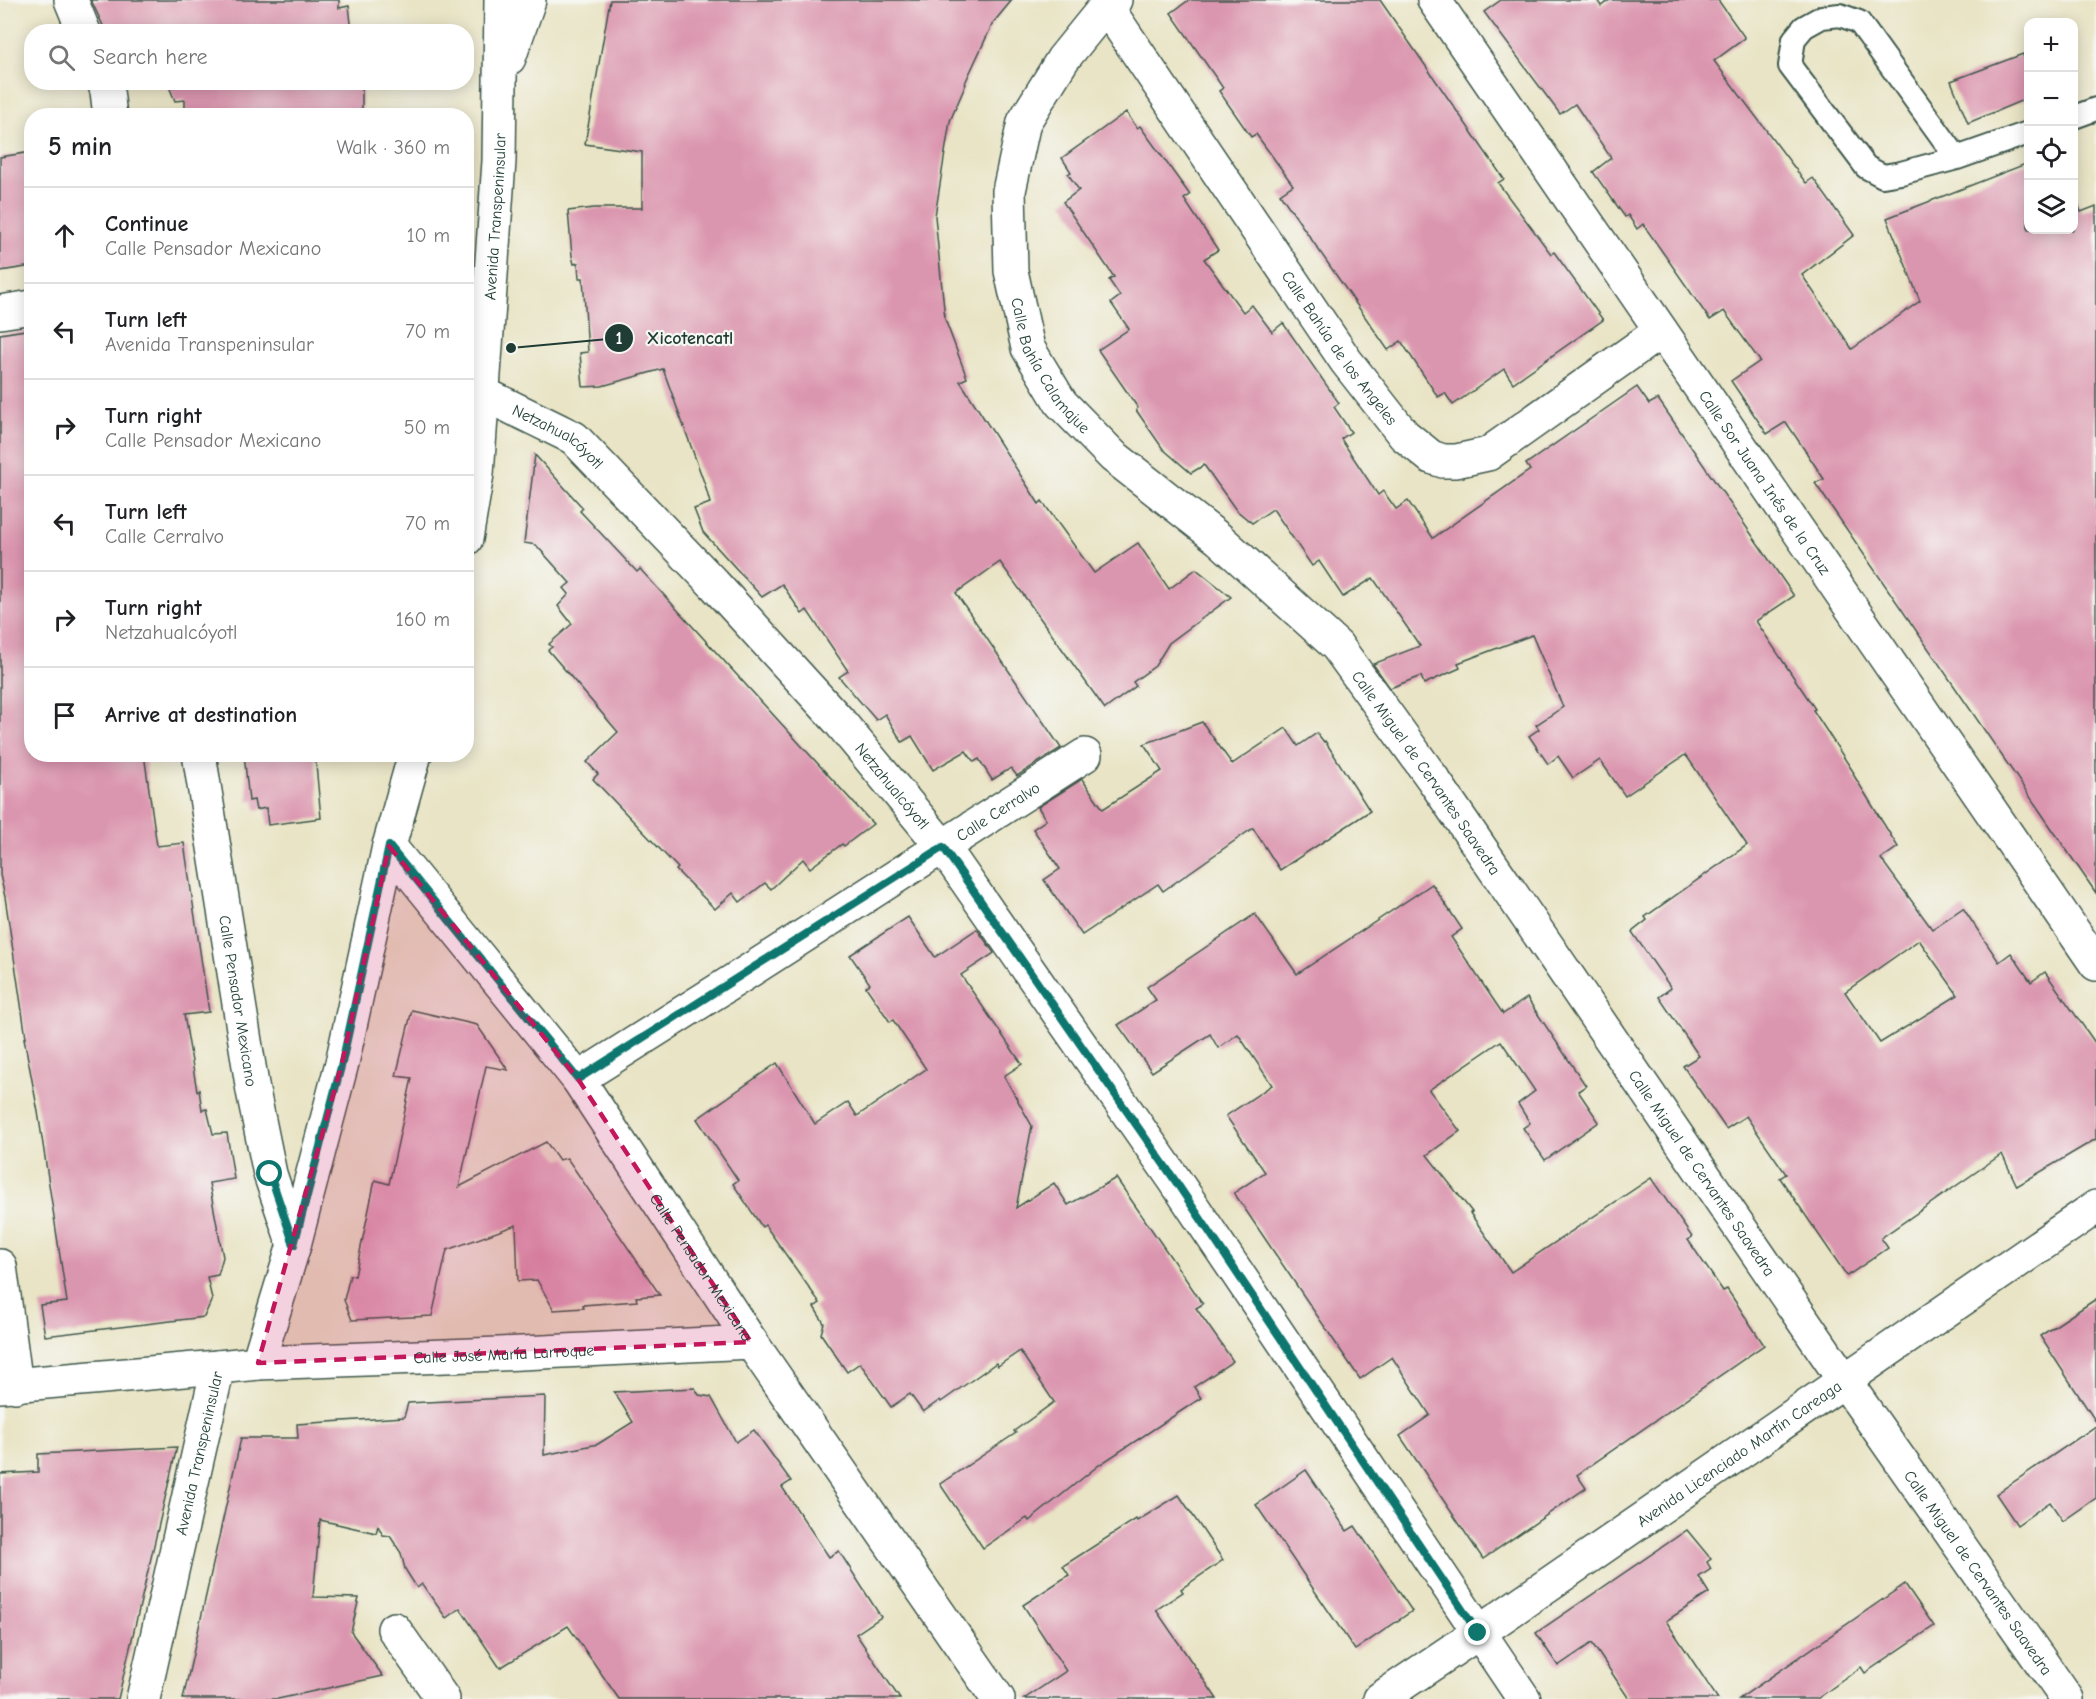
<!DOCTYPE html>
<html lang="en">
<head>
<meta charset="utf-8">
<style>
  :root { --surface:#fff; --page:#f6f6f6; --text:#202124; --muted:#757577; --line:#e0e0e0 }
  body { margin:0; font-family:"Comic Neue",sans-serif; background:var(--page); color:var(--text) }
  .controls { position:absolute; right:18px; top:18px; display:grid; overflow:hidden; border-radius:12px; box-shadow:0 3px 15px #0003 }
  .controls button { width:54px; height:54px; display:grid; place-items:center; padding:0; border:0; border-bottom:2px solid var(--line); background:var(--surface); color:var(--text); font:30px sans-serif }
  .stop { position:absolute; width:18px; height:18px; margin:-14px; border:4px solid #0f766e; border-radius:50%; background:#fff }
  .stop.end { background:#0f766e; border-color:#fff; box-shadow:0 2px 6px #0008 }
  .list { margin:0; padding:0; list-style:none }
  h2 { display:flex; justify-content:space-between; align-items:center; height:78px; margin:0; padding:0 24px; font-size:26px }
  h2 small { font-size:20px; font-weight:400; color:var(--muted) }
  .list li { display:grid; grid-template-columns:39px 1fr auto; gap:18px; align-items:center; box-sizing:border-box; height:96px; padding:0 24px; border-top:2px solid var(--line) }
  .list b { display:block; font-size:22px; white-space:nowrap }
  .list p { margin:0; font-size:20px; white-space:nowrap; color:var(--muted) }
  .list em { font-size:20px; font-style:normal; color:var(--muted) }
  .icon { flex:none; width:33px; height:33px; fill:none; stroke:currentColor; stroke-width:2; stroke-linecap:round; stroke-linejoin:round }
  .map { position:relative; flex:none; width:2096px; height:1699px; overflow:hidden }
  .search { position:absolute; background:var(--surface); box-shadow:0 3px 15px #0003; left:24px; top:24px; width:450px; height:66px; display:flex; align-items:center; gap:15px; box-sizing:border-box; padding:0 21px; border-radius:24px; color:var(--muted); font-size:22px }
  .panel { position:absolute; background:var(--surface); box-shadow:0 3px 15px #0003; left:24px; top:108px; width:450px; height:654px; border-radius:24px }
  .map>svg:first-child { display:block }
</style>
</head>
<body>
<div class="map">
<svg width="2096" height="1699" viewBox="0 0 2096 1699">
  <rect width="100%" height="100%" fill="#f6f6f2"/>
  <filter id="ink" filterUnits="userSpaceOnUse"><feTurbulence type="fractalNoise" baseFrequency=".0167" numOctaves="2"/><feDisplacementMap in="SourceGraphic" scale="12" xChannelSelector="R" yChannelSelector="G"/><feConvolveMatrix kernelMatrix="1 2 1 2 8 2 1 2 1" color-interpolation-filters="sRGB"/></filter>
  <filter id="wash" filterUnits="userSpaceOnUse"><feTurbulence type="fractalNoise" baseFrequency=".008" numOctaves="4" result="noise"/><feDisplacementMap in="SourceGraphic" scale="24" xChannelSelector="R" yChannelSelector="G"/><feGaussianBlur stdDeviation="1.35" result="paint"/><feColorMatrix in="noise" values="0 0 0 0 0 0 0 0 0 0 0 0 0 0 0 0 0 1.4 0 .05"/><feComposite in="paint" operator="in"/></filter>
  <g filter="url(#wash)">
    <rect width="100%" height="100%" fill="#e9e4c5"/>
    <g id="blocks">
      <g fill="#db96af" fill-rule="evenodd">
        <path d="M91,0h248v8l10,-2 3,26h-246z"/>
        <path d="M610,0h402l-19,23 -28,60 1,1 -16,37 -15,95 10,103 22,59 -7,3 79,123 3,-3 52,72 44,-30 31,46 27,-20 35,28 -62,46 -14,23 -22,16 3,4 -31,23 -105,-147 -44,31 105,155 -44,28 -6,-8 -19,12 -13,-21 -5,3 -8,-11 -33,19 -21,-34 -10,6 -17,-28 -9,6 -37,-43 9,-6 -41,-61 -5,4 -20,-30 -20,13 -59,-65 -9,-23 16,-6 -5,-18 -42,-116 -61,17 -19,1 -3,-34 8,-1 -5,-74h-4l-1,-15 -4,1 -2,-8 -4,-45 26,-3h48v-56l-57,-8z"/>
        <path d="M1189,0h191l124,179 -6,4 53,71 3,-2 49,68 -90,63 -9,-14 -51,36 -8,-12 -7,4 -37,-56 -13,9 -108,-156 13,-9 -37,-51 -5,3 -32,-46 4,-3 -52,-75z"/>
        <path d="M1501,0h96l4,6 9,-6h108l27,38 -31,23 92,122 7,-5 41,57 -52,40 50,74 68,-48 -33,-83 141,-55v67h45v-39l8,21 15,-6v687l-281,-410 9,-4 -38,-57 -19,12 -36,-53 29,-20 -36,-50 -14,9 -67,-96 -6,5 -9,-14 -3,2 -32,-45 18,-14 -36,-54 -15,10 -76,-102z"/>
        <path d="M2023,54l5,14v30l-60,25 -17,-42z"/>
        <path d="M165,82h197v34h-169v-4h-8v-12l-10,1 -7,-17z"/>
        <path d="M1126,112l11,16 3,-2 50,69 -6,4 34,51 -14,9 39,53 9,-7 20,27 11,-9 56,80 -5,4 17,25 -10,7 37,56 5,-4 13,18 12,-8 25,37 97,-68 -4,-6 111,-77 12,17 9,-5 136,197 -38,25 59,88 -2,1 41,63 -1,1 45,73 -17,12 51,70 31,-21 36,54 12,-9 20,29 14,-10 51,72v95l-79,47 -15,-32 -121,84 7,10 -41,28 -67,-98 6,-4 -40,-58 -20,13 -43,-63 16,-10 -40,-59 12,-9 -39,-56 15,-12 -2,-3 102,-72 -59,-87 -3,-3 -60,41 -25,-36 -27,18 -15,-22 -10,8 -19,-28 10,-7 -3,-4 27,-18 -31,-72 -74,28 2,5 -36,16 -3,-8 -31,12 -17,-24 47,-18 -47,-68 -30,19 -24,-36 -7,5 -39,-57 -21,14 -16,-13 -32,-45 -13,8 -28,-24 -27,-39 2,-2 -40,-58 31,-21 -18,-26 9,-7 -11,-16 5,-3 -51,-75 16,-12 -11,-16 3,-2 -9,-14zM1919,940l39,55 -78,48 -35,-51z"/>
        <path d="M32,152v114l-32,5v-114z"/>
        <path d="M32,329v425h112l13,92 27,-3 25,169 -25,3 13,76 2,-1 3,20 5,-1 6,25 14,-1 7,46 -25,4 14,74 -5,18 -11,2 5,22 -8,18 -159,19 -5,-31 27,-3 -29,-190 -14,-74h2l-21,-141 -5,-22v-541z"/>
        <path d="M535,455l48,53 -3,3 57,61 3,-3 22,24 211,231 -29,22 -2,-2 -32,24 -7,-9 -32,30 -6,-6 -25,19 -7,-9 -18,16 -39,-39 2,-2 -85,-89 5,-5 -11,-12 31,-30 -70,-82 4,-3 -3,-3 23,-20 -14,-18 11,-12 -5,-6 6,-5 -34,-38 -12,-2z"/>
        <path d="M1202,722l30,42 54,-36 12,18 19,-13 7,9 1,-1 45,70 -90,59 -27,-42 -90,63 -5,-7 -76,51 -38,-55 16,-11 -27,-40 13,-9 -8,-13 44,-28 21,30 59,-38 -18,-27z"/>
        <path d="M244,754h71l6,64 -53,7 -2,-17 -10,2 -2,-10 -5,1z"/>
        <path d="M1432,884l30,45 -11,8 52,77 24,-16 59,88 -8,5 21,31 -54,38 -22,-32 7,-5 -12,-19 17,-13 -34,-50 -72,49 31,41 -33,24 45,57 -2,1 41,59 140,-94 41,59 -4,3 35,51 4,-2 37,56 -187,130 9,13 -103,71 -83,-123 30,-21 -38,-58 -32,22 -126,-186 31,-21 -39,-56 46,-31 -34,-51 -20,14 -8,-14 -58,38 -34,-47 38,-25 -9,-13 108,-73 42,60z"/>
        <path d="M908,917l27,40 42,-28 17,24 -33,22 61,89 -18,12 28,50 -16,82 38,-25 14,22 48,-27 87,126 -7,4 37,53 -39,26 7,11 -102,67 -70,56 -2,-3 -44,30 -43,-64 76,-51 -2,-2 40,-29 -34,-51 -22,15 -2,-3 -55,39 -1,-2 -17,12 -13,-18 -19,13 -31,-44 -13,9 -26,-38 3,-11 -10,-16 6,-4 -55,-78 -3,2 -29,-43 5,-4 -41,-61 80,-56 38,61 33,-22 9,14 69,-47 -33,-49 -3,2 -24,-35 4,-3 -20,-29z"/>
        <path d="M412,1010l65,15 31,45 -22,-4 -27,121 87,-45 13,18 8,-2 93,137 -24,2 1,4 -54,4 1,3 -30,2 -17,-30 -19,1 -2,-56 -69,25 -15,66 -80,4 -8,-20 6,-25 5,1 20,-96 14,4 23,-106 -16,-2z"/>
        <path d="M2096,1299v123l-56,-86z"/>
        <path d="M695,1388l4,7 12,2 25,45 18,-12 37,51 -9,6 47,70 10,-6 42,66 -25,17 44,65h-281l-51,-73 -68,42 -40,-60 -14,10 -24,-34 -5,4 -12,-19 -4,-16 -11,-17 -7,-1 -5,-9 -2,7 -56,-13 -7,77 46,1 -8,34 32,44 -105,23h-95l58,-261h57l-1,-14 107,-7 4,-14 137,-7 -1,59 54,-11 35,-22 -19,-30z"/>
        <path d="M2096,1426v72l-33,23 -13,-19 -33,23 -21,-31z"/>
        <path d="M177,1447l-59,252h-118v-225l38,-2v-18z"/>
        <path d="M1306,1470l41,61 8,-5 57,85 -57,39 -99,-145z"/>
        <path d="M1179,1495l44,65 -42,29 2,3 -27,18 61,89h-193l42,-28 -43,-66 46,-30 -6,-9 73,-47 1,2z"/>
        <path d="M1687,1530l24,29 -4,3 4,7 -12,8 10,16 -43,28 52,78h-89l-37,-56 -34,23 -22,-33z"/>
        <path d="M1905,1584l29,42 -69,47 -4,-6 -44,32h-78z"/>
      </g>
    </g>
  </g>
  <g filter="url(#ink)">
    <use href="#blocks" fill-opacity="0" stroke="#3d564a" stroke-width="1.5"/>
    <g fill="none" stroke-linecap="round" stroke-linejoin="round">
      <defs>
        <g id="service">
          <path d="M2074,117l22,-8"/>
          <path d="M1957,158l-98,-136 -19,-7 -18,2 -18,10 -10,12 -4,27 76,101 17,9 18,-3 56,-15 71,-25"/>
        </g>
        <g id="minor">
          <path d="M71,0l13,32"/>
          <path id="s1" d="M1115,0l-9,6 -43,53 -39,63 -15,69 2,80 17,77 33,55 52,53 106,83 118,107 96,133 411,601 223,319"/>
          <path id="s2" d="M1434,0l662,964"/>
          <path id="s3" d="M1106,6l240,355 58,74 27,22 12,4h13l32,-7 173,-123"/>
          <path d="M104,82l3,9 3,25"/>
          <path d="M0,312l32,-5"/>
          <path id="s4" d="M484,394l90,44 140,146 125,137 104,126 231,332 350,520"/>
          <path id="s5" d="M199,754l54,337 17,83 24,71"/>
          <path id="s6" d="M389,846l189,233 173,263"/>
          <path id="s7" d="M578,1079l171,-108 336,-216"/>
          <path d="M0,1266l16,120"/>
          <path d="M394,1629l49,70"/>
        </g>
        <g id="tertiary">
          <path d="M0,1386l218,-19"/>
          <path id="s8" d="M1380,1699l98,-66 618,-426"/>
        </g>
        <g id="secondary">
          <path d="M509,58l20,-58"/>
          <path id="s9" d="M466,539l11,-65 22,-313 2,-161"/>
          <path id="s10" d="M258,1363l241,-9 252,-12 247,357"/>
          <path id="s11" d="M143,1699l75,-332 40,-4 36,-118 48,-182 47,-217 26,-92"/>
        </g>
      </defs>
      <use href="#service" stroke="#3d564a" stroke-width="26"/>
      <use href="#minor" stroke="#3d564a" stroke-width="36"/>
      <use href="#tertiary" stroke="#3d564a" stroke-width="36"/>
      <use href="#secondary" stroke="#3d564a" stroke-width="36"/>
      <use href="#service" stroke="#fff" stroke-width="22"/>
      <use href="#minor" stroke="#fff" stroke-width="33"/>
      <use href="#tertiary" stroke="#fff" stroke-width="33"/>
      <use href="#secondary" stroke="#fff" stroke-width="33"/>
    </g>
  </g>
  <g fill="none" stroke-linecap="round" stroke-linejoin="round" filter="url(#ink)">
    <path stroke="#0f766e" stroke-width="8" d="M270,1174l24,71 48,-182 47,-217 189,233 365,-232 231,332 304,454"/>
  </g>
  <path fill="#c2185b" fill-opacity="0.2" stroke="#c2185b" stroke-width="4.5" stroke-dasharray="12 8" stroke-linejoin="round" d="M389,846l189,233 173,263 -493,21 84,-300z"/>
  <g text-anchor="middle" stroke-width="4.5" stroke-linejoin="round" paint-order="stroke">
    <g font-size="16" fill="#1f3d34" stroke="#f6f6f2">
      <text dy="6" stroke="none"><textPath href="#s9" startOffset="324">Avenida Transpeninsular</textPath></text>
      <text dy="6" stroke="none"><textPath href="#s3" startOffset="414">Calle Bahúa de los Angeles</textPath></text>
      <text dy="6" stroke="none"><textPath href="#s1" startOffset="408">Calle Bahía Calamajue</textPath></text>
      <text dy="6" stroke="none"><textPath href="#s4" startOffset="86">Netzahualcóyotl</textPath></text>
      <text dy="6" stroke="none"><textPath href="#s2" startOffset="585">Calle Sor Juana Inés de la Cruz</textPath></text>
      <text dy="6" stroke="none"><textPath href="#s1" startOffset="970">Calle Miguel de Cervantes Saavedra</textPath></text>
      <text dy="6" stroke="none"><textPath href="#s4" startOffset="572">Netzahualcóyotl</textPath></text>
      <text dy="6" stroke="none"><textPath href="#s7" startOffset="498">Calle Cerralvo</textPath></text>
      <text dy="6" stroke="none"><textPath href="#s5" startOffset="250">Calle Pensador Mexicano</textPath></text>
      <text dy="6" stroke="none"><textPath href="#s1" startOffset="1456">Calle Miguel de Cervantes Saavedra</textPath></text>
      <text dy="6" stroke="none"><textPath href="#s6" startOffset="525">Calle Pensador Mexicano</textPath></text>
      <text dy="6" stroke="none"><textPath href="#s10" startOffset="246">Calle José María Larroque</textPath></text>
      <text dy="6" stroke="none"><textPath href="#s8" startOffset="435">Avenida Licenciado Martín Careaga</textPath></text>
      <text dy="6" stroke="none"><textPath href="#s11" startOffset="252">Avenida Transpeninsular</textPath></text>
      <text dy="6" stroke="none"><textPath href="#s1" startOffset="1942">Calle Miguel de Cervantes Saavedra</textPath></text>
    </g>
  </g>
  <path fill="none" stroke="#1f3d34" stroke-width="2" d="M511 348L619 338"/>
  <g fill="#1f3d34" stroke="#f6f6f2" stroke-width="2">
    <circle cx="511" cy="348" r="6"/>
    <circle cx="619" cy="338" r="15"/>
  </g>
  <g font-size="18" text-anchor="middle" font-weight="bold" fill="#fff">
    <text x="619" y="344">1</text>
  </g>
  <g font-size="18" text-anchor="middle" font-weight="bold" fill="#1f3d34" stroke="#f6f6f2" stroke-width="4.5" stroke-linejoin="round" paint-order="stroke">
    <text x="690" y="344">Xicotencatl</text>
  </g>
</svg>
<div class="controls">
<button>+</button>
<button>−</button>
<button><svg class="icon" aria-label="locate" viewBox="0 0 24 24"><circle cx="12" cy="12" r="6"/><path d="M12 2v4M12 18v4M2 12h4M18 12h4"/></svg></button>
<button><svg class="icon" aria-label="layers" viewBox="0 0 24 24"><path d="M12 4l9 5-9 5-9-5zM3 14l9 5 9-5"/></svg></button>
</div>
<div class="stop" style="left:270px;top:1174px"></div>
<div class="stop end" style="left:1478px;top:1633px"></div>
<div class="search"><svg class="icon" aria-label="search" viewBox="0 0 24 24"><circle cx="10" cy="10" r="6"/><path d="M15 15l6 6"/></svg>Search here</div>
<section class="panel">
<h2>5 min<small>Walk · 360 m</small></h2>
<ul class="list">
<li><svg class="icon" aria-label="ahead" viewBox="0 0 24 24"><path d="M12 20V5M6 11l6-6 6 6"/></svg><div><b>Continue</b><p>Calle Pensador Mexicano</p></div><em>10 m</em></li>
<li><svg class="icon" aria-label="left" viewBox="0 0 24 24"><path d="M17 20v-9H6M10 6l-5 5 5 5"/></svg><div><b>Turn left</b><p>Avenida Transpeninsular</p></div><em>70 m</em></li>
<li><svg class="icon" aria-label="right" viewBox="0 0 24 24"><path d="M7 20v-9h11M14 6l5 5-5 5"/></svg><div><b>Turn right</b><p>Calle Pensador Mexicano</p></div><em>50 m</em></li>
<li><svg class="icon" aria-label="left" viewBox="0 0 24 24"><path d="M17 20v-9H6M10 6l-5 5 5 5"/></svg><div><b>Turn left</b><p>Calle Cerralvo</p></div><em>70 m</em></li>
<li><svg class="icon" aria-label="right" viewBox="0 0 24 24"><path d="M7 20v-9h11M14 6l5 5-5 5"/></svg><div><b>Turn right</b><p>Netzahualcóyotl</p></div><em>160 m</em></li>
<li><svg class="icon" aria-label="arrive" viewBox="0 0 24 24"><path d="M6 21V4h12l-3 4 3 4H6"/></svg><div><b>Arrive at destination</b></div></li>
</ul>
</section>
</div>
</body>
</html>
